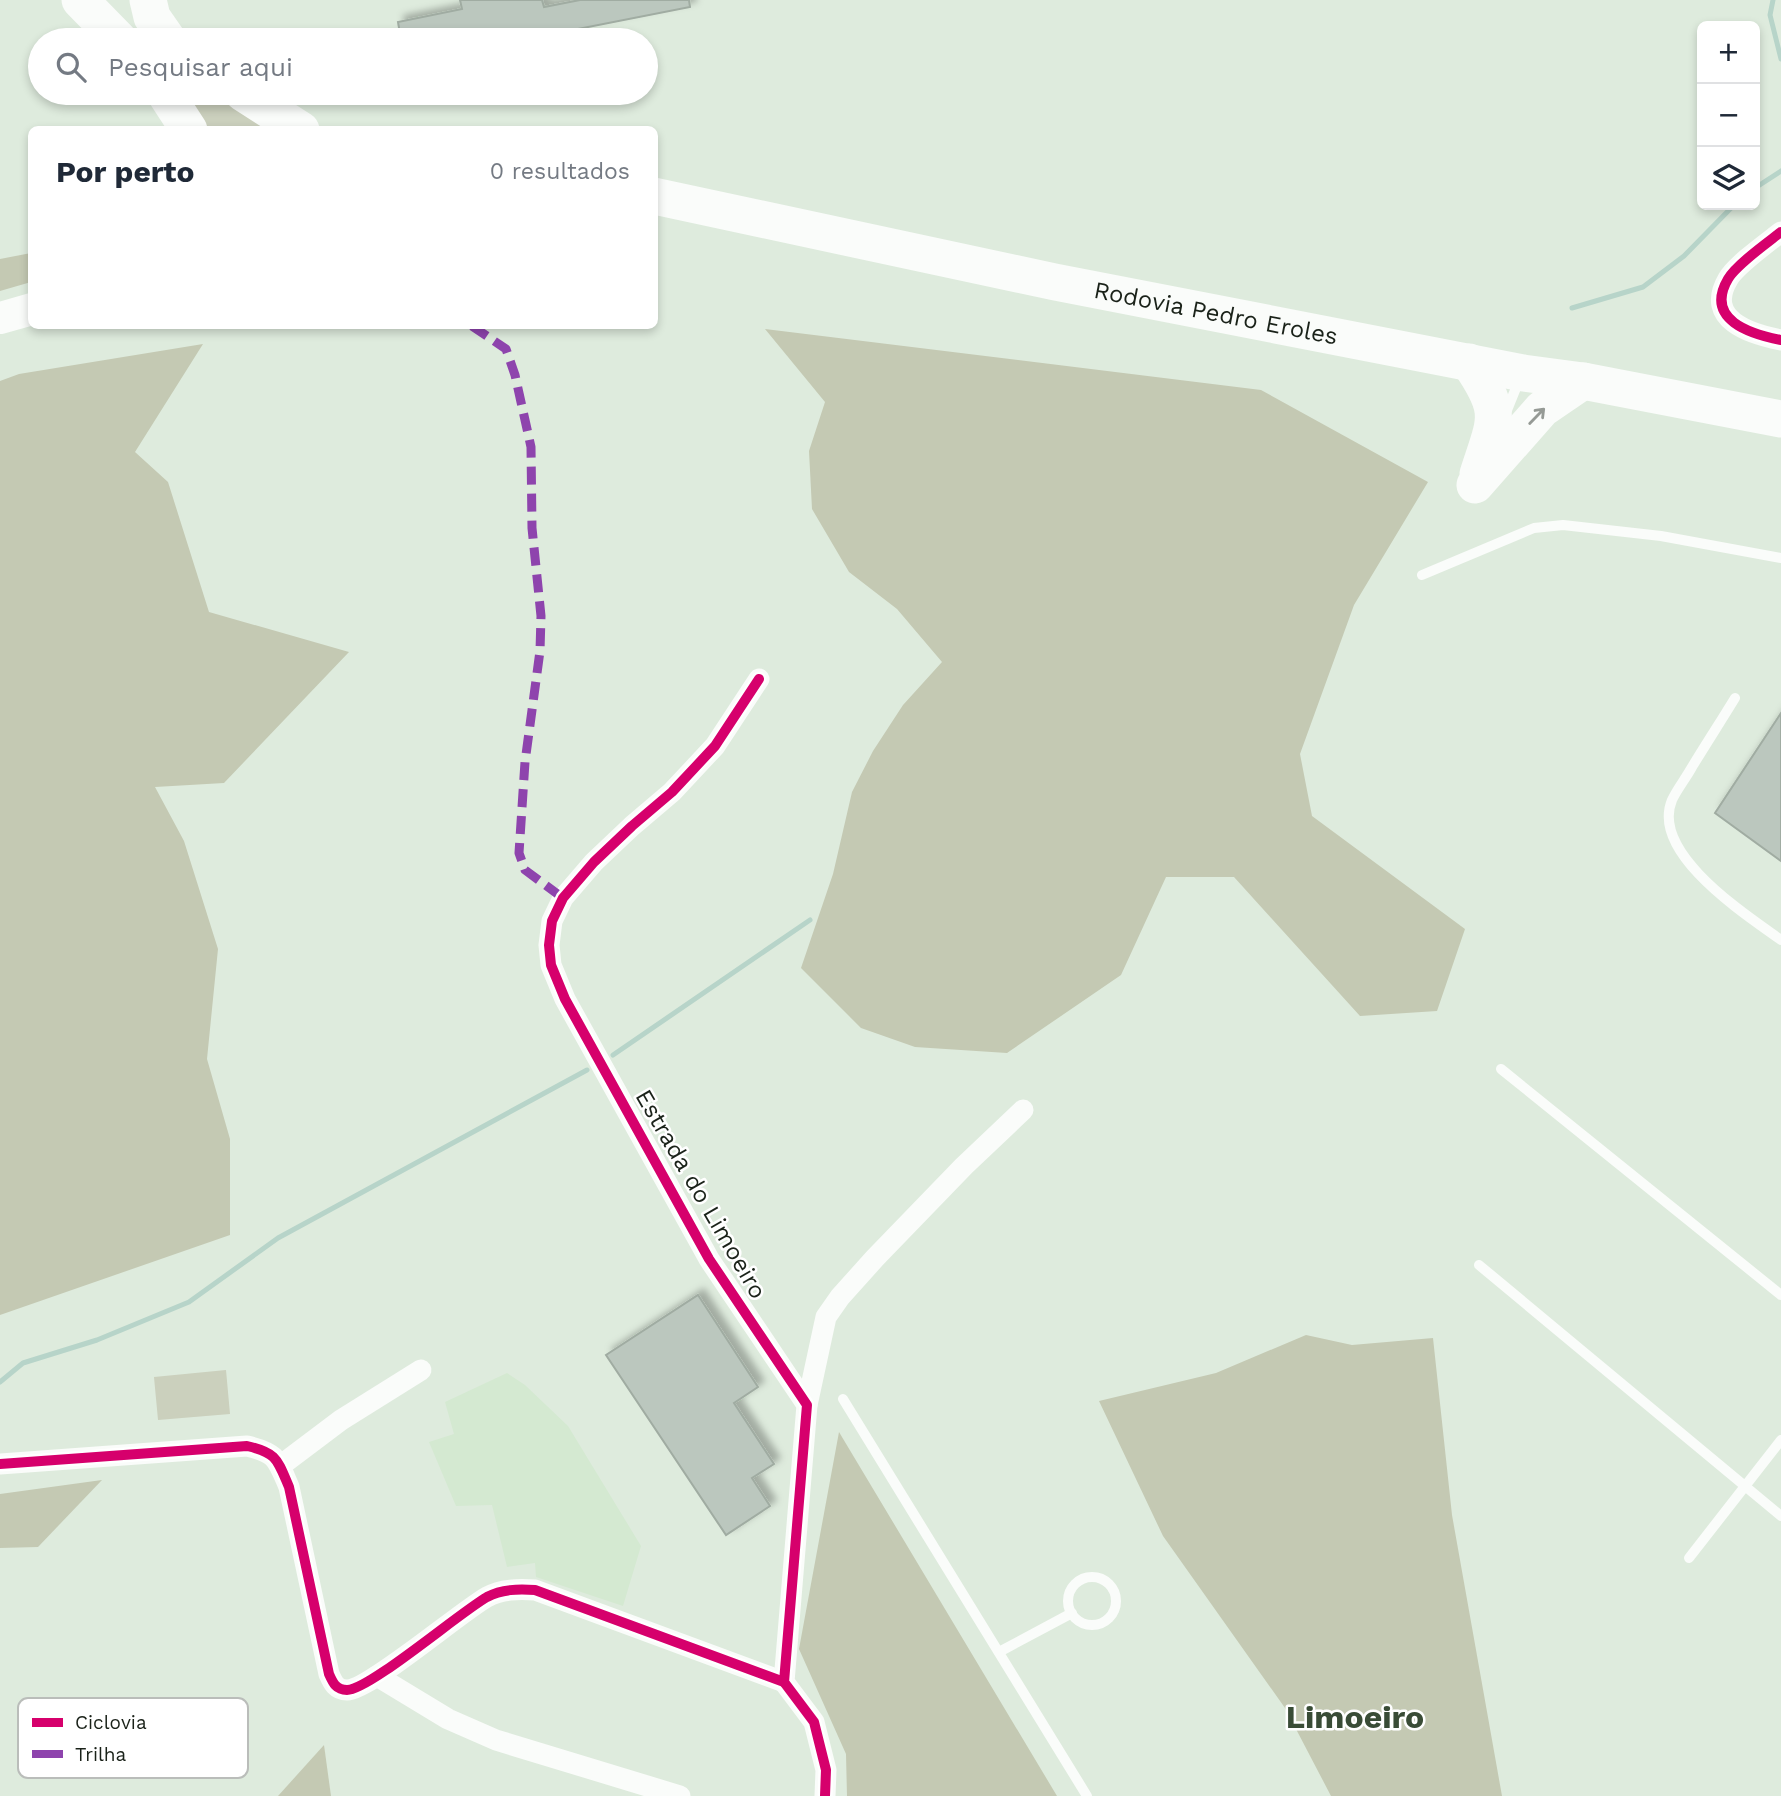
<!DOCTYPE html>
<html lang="pt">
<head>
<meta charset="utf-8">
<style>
  :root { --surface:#fff; --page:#f6f6f7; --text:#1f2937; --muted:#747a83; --line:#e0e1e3 }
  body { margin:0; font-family:"Work Sans",sans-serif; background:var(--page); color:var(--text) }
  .controls { position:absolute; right:21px; top:21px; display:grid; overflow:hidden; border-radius:10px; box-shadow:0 4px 10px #0003 }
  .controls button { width:63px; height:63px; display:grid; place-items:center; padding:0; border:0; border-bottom:2px solid var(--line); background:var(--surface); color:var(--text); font:35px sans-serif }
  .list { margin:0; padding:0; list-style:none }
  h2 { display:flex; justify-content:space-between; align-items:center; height:91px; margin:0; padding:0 28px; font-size:30px }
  h2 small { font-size:23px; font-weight:400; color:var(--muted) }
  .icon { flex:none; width:38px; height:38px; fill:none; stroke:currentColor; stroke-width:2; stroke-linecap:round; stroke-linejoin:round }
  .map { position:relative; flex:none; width:1781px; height:1796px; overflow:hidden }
  .search { position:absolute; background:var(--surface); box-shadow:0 4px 10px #0003; left:28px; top:28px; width:630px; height:77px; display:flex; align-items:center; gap:18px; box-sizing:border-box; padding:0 24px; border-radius:38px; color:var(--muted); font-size:26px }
  .panel { position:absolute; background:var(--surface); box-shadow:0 4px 10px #0003; left:28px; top:126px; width:630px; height:203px; border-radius:10px }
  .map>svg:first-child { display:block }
</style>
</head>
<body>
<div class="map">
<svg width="1781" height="1796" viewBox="0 0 1781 1796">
  <defs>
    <filter id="shadow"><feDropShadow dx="6" dy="-6" stdDeviation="3.5" flood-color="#0004"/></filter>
  </defs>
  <rect width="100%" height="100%" fill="#deebdd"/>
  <path fill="#d4e9d1" d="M507,1373l18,12 43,41 73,120 -18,60 -87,-29 -1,-14 -28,4 -15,-62 -36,1 -27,-64 25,-8 -9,-32z"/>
  <g fill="#cbd0bd">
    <path d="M177,93h49l49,37 -75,-1z"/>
    <path d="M226,1370l4,44 -72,6 -4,-43z"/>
  </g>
  <g fill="#c4c9b3">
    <path d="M31,253v29l-31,9v-32z"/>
    <path d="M765,329l496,61 167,92 -74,123 -54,149 12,62 153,113 -28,82 -77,5 -126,-139h-68l-45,98 -114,78 -92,-6 -54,-19 -60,-60 32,-94 19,-82 21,-41 30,-46 39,-43 -45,-53 -48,-37 -37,-63 -3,-58 16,-49z"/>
    <path d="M203,344l-68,108 33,30 41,130 140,40 -125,131 -69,4 29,54 34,108 -11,110 23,80v96l-230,80v-934l19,-7z"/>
    <path d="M1306,1335l46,10 81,-7 19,177 50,281h-171l-46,-88 -122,-172 -64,-135 117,-28z"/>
    <path d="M839,1432l218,364h-210l-1,-42 -47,-105z"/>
    <path d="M102,1480l-64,67 -38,1v-54z"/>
    <path d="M324,1745l7,51h-53z"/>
  </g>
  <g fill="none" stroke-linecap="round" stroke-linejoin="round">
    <g stroke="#b7d4c9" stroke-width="5">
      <path d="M1773,0l-3,15 11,44"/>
      <path d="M1755,188l26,-17"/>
      <path d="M1572,308l71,-21 41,-31 50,-51"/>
      <path d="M613,1055l197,-135"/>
      <path d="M0,1382l23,-19 74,-23 92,-38 89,-64 309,-168"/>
    </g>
  </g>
  <g fill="#bbc7be" stroke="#a0aca2" stroke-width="2" filter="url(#shadow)">
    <path d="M460,0h82l2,7 36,-7h109l1,7 -168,33h-121l-3,-18 64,-13z"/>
    <path d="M1781,713v148l-66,-48z"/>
    <path d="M698,1295l60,92 -24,16 40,61 -22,14 18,28 -44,29 -120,-180z"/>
  </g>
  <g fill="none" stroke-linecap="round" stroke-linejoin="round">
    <g stroke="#fafcfa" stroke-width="10">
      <path d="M1505,415l15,-37"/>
      <path d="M1422,575l112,-47 29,-3 98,11 120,22"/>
      <path d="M1735,698c-14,23 -29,46 -43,69 -6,11 -15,22 -20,33 -22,53 73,114 109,140"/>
      <path d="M1501,1069l280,226"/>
      <path d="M1479,1265l302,251"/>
      <path d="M843,1399l244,397"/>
      <path d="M1689,1558l92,-118"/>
      <circle cx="1092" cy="1601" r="24"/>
      <path d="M999,1652l73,-39"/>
    </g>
    <g stroke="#fafcfa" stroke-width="21">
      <path d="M1781,232c-14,11 -45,33 -53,47 -24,41 23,55 53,61"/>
      <path d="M759,679l-44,67 -43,46 -40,34 -38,36 -31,36 -11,23 -3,24 2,20 14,34 144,260 98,146 -23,277 30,40 12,48 -1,26"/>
      <path d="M807,1405l19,-88 14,-20 35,-39 89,-92 59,-56"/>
      <path d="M0,1464l247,-18c30,7 30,13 42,41l40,187c4,9 7,16 18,16 22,0 112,-77 140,-93 15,-8 31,-8 48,-7l249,92"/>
      <path d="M280,1466l61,-46 80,-50"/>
      <path d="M377,1676l71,43 48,21 184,56"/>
    </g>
    <path stroke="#fafcfa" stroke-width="32" d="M0,318l32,-9"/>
    <g stroke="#fafcfa" stroke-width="37">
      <path d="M80,0l39,40"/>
      <path d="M148,0l4,17 16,23"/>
      <path d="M165,93l24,37"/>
      <path d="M243,93l58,37"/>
      <path id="s1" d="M654,196l401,86 468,91 60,8 198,38"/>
      <path d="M1469,362c35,51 27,56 9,112"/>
      <path d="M1475,485l67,-76 41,-28"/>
    </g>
    <path stroke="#8e44ad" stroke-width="9" stroke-dasharray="18 9" stroke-linecap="butt" d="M472,326l34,23 9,26 16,72 1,81 9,88 -1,35 -15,111 -6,91 6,17 38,28"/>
    <defs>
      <g id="cycleway">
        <path d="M1781,232c-14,11 -45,33 -53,47 -24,41 23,55 53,61"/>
        <path d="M759,679l-44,67 -43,46 -40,34 -38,36 -31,36 -11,23 -3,24 2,20 14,34 144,260 98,146 -23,277 30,40 12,48 -1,26"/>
        <path d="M0,1464l247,-18c30,7 30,13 42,41l40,187c4,9 7,16 18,16 22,0 112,-77 140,-93 15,-8 31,-8 48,-7l249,92"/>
      </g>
    </defs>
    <use href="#cycleway" stroke="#fff" stroke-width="15"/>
    <use href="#cycleway" stroke="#d6006c" stroke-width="10"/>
  </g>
  <defs><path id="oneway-shaft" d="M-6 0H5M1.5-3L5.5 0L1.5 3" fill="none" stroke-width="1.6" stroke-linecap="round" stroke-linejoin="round" transform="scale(1.75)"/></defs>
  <use stroke="#959a95" href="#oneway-shaft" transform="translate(1537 416) rotate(-46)"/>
  <g text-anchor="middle" stroke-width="5" stroke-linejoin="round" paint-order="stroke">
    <g font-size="24" fill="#1a2219" stroke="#fff">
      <text dy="8" stroke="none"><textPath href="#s1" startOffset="574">Rodovia Pedro Eroles</textPath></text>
      <text transform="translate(701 1194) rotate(60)" y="8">Estrada do Limoeiro</text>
    </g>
    <g font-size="32" font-weight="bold" fill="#394c36" stroke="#fff">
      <text x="1355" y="1728">Limoeiro</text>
    </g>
  </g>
  <rect x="18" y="1698" width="230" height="80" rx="10" fill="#fff" stroke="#babdba" stroke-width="2"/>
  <rect x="32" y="1718" width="31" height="9" fill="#d6006c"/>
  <rect x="32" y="1750" width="31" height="8" fill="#8e44ad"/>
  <g font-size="19" fill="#1a2219">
    <text x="75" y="1729">Ciclovia</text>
    <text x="75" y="1761">Trilha</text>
  </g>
</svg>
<div class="controls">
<button>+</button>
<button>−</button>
<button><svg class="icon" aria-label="layers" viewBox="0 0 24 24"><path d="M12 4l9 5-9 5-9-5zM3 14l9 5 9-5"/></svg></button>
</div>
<div class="search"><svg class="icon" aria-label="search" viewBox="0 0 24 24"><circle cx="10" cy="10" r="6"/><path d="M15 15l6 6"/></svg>Pesquisar aqui</div>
<section class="panel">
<h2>Por perto<small>0 resultados</small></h2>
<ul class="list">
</ul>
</section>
</div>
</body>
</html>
